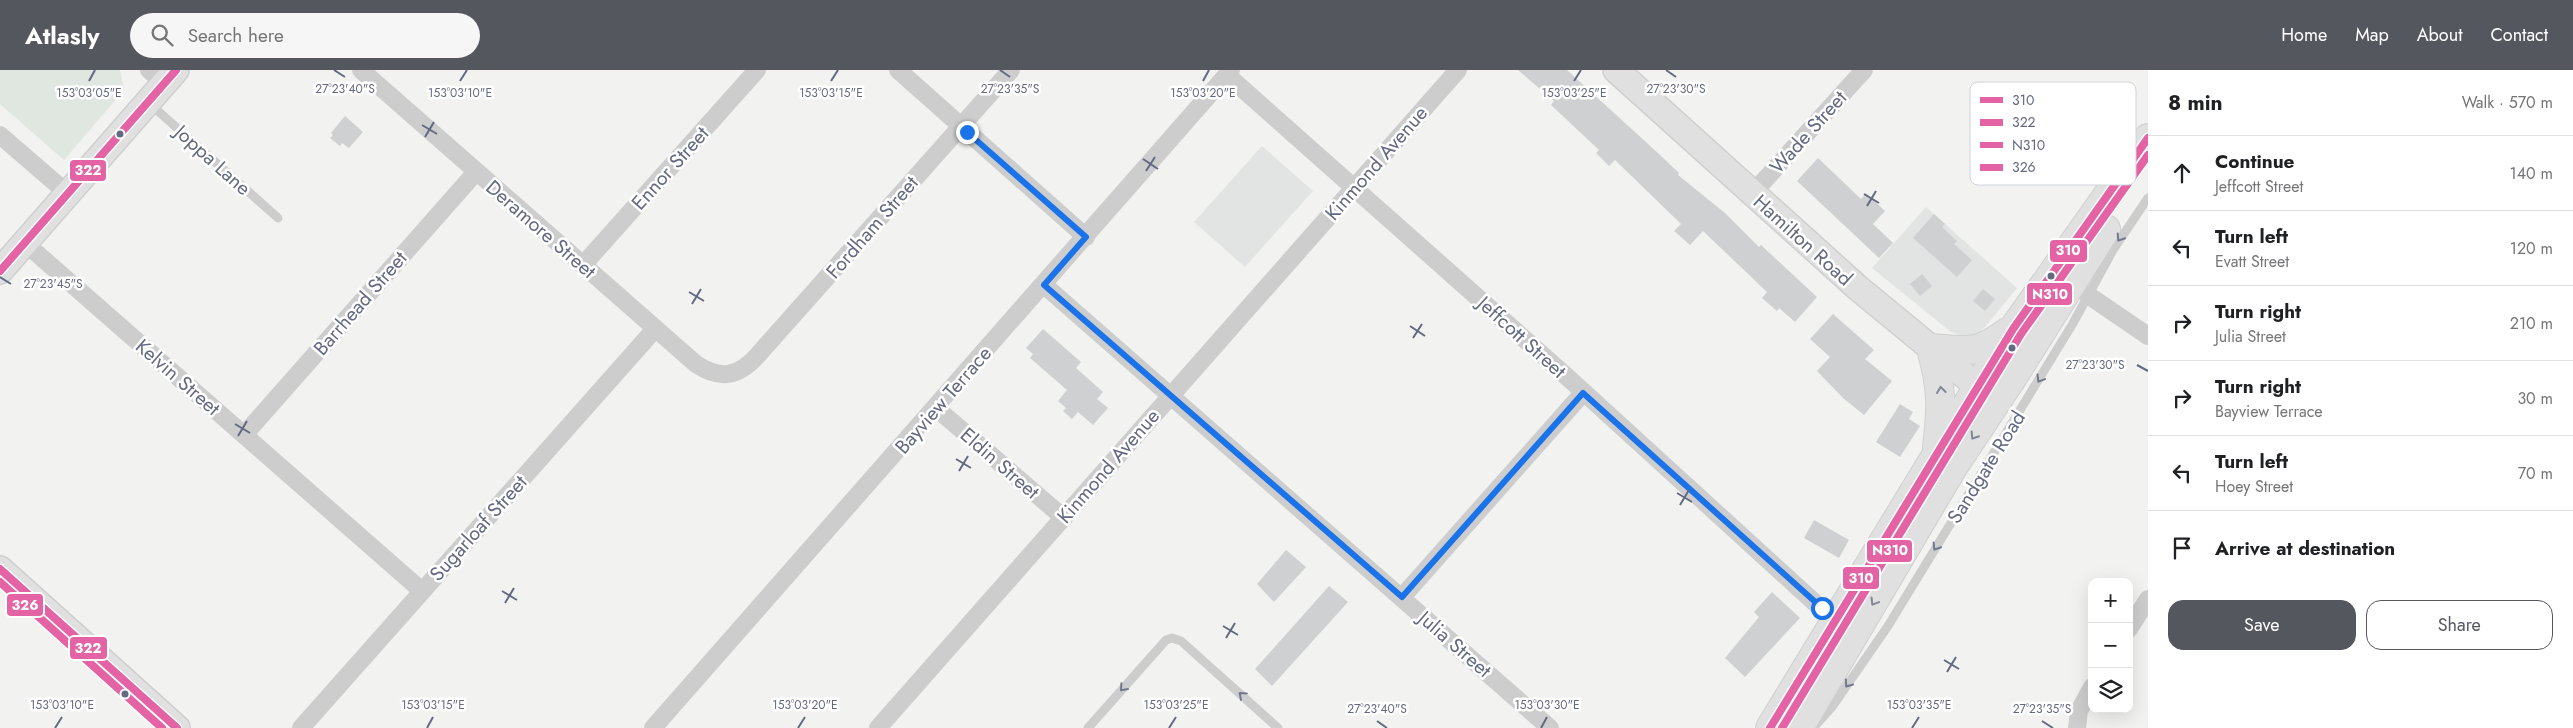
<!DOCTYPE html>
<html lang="en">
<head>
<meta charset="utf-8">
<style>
  :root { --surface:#fff; --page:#f6f6f6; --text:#202124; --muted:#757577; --line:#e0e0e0; --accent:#55575f }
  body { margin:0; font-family:Jost,sans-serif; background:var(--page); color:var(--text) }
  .controls { position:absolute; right:15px; bottom:15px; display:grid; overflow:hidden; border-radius:10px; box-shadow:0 5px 20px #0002 }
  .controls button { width:45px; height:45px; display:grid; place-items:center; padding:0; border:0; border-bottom:1px solid var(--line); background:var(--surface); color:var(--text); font:25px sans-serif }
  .stop { position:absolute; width:15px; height:15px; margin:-11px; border:4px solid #1a73e8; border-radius:50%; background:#fff }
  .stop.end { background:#1a73e8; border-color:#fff; box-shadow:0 1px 5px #0008 }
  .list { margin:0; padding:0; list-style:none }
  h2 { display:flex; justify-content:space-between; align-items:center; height:65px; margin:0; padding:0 20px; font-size:21px }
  h2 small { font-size:16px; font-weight:400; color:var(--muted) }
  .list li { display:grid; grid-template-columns:32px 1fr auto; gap:15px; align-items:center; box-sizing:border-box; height:75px; padding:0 20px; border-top:1px solid var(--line) }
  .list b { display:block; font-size:19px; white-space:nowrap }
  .list p { margin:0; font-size:16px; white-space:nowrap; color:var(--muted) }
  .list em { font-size:16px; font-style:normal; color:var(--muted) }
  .actions { display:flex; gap:10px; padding:15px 20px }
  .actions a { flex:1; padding:11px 0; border:1px solid var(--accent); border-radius:15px; text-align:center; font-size:18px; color:var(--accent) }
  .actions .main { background:var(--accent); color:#fff }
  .icon { flex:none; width:28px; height:28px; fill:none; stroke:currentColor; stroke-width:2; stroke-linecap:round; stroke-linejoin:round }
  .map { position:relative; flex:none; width:2148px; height:658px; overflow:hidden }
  header { display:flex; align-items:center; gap:30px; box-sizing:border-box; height:70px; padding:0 25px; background:var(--accent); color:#fff }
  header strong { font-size:24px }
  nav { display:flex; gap:28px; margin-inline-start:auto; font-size:18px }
  .search { width:350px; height:45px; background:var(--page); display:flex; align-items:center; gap:12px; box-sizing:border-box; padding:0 18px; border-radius:28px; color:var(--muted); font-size:19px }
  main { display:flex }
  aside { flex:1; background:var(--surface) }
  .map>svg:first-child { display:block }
</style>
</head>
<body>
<header>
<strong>Atlasly</strong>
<div class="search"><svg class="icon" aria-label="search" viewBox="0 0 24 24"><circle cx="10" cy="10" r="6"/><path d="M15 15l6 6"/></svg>Search here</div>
<nav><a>Home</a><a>Map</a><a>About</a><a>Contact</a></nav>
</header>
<main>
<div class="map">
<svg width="2148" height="658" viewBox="0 0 2148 658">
  <rect width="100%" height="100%" fill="#f2f3f1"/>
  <g fill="#e2e3e3">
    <path d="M1262,76l51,45 -68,76 -51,-45z"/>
    <path d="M1926,137l91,81 -32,39 -10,8 -13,1 -11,-4 -79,-64z"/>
  </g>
  <path fill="#e0e6e0" d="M0,0h120l4,20 -60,70 -64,-56z"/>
  <g fill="#cfd0d1">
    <path d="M1518,0h49l92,84 20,19 -1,2 47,38 34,34 2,-2 56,52 -22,25 -16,-14 -2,3 -15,-13 5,-6 -64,-61 -13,14 -16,-14 7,-7 -66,-64 -6,6 -13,-13 3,-3 -48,-45 3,-4z"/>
    <path d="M345,46l18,16 -14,16 -7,-5 -2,3 -10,-8 3,-3 -2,-2z"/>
    <path d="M1818,88l43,41 5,-6 19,18 -12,13 20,19 -14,15 -82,-77z"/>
    <path d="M1934,144l11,10 -3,3 15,14 -3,3 18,16 -15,17 -44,-39z"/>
    <path d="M1922,204l10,12 -12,10 -10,-12z"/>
    <path d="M1983,219l12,10 -10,12 -12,-10z"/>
    <path d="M1833,244l41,36 -9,9 27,22 -28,34 -21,-17 -26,-27 13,-14 -20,-18z"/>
    <path d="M1043,259l38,33 -5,6 27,24 -6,7 11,9 -15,17 -15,-13 -6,7 -9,-8 3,-3 -8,-7 9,-11 -37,-32 3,-4 -7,-6z"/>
    <path d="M1900,334l13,8 -4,7 11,7 -20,31 -24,-15z"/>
    <path d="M1814,450l35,20 -10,18 -35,-20z"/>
    <path d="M1286,480l20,17 -32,35 -17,-18z"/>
    <path d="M1329,516l19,16 -76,84 -17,-17z"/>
    <path d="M1772,522l28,26 -55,59 -20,-19 34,-41 -5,-5z"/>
  </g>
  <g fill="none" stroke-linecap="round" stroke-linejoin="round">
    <defs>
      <g id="secondary">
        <path d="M1616,0l242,218 135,111"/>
        <path d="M0,201l176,-201"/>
        <path d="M0,499l177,159"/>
      </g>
      <g id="highway">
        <path d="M1937,377c5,-42 5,-58 -6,-99 40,3 44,7 78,-17"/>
        <path d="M1770,658l243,-399 135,-191"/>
        <path d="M1799,658l153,-259 61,-92 93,-148"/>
      </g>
    </defs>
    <use href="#secondary" stroke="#cfcfd0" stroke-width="28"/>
    <use href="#highway" stroke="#cecfcf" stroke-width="30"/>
    <g stroke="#cdcdce" stroke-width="9">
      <path d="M149,33l129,115"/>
      <path d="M1088,658l78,-88 6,-2 9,3 97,87"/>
      <path d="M1813,658l19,-21 56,-81 184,-301 41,-75 35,-52"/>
    </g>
    <g stroke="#cdcdce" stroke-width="18">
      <path d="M149,0l15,13"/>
      <path d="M361,0l335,294c24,16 42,13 61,-8l254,-286"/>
      <path d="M898,0l188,167"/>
      <path d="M1227,5l338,300 271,247"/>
      <path d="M0,65l67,58"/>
      <path d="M1752,124l112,-124"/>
      <path d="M25,173l397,348"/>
      <path d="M583,195l174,-195"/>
      <path d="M1044,215l506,443"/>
      <path d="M2088,225l60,41"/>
      <path d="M936,338l128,110"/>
      <path d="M244,365l232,-263"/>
      <path d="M1402,527l181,-204"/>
      <path d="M2129,559l19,-30"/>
      <path d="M301,658l354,-399"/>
      <path d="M653,658l578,-658"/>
      <path d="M878,658l580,-658"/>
      <path d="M2077,658l2,-17 13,-24"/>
    </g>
    <use href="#secondary" stroke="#e0e0e1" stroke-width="25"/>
    <use href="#highway" stroke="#e0e0e1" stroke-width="28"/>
    <defs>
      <path id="bus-1" d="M1770,658l243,-399 135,-191"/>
      <g id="bus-2">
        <path d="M0,201l176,-201"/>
        <path d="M0,499l177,159"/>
      </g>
      <path id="bus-3" d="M1782,658l239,-394 127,-179"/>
      <path id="bus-4" d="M0,512l162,146"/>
    </defs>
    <use href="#bus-1" stroke="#fff" stroke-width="11"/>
    <use href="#bus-2" stroke="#fff" stroke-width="11"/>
    <use href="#bus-3" stroke="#fff" stroke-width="11"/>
    <use href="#bus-4" stroke="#fff" stroke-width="11"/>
    <use href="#bus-1" stroke="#e463a4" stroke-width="8"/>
    <use href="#bus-2" stroke="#e463a4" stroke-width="8"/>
    <use href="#bus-3" stroke="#e463a4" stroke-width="8"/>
    <use href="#bus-4" stroke="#e463a4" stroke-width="8"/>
  </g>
  <defs><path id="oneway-chevron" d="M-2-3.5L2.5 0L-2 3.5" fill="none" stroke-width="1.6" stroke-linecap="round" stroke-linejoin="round" transform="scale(1.25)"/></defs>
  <g stroke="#73788c">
    <use href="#oneway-chevron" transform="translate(2120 168) rotate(123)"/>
    <use href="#oneway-chevron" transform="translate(2040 309) rotate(121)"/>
    <use href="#oneway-chevron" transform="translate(1936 477) rotate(122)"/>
    <use href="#oneway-chevron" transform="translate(1848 614) rotate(125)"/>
    <use href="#oneway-chevron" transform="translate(1123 618) rotate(132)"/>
    <use href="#oneway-chevron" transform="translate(1242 625) rotate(-138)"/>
  </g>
  <g stroke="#828798">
    <use href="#oneway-chevron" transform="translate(1941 320) rotate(-97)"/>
    <use href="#oneway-chevron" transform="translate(1974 366) rotate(123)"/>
    <use href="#oneway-chevron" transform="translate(1874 532) rotate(121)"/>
  </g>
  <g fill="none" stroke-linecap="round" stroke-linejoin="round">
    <path stroke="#1a73e8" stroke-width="6" d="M967,62l119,105 -42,48 358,312 181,-204 239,215"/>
  </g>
  <path fill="none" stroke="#636980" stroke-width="2" d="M334,0l11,7M1000,0l10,7M1666,0l10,7M89,11l6,-11M460,11l7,-11M831,11l7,-11M1203,11l6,-11M1574,11l7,-11M422,55l15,9M425,67l9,-15M1143,89l15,10M1146,101l9,-14M1864,124l15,9M1867,136l9,-15M0,207l11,7M689,222l15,9M692,234l9,-15M1410,256l15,10M1413,268l9,-14M2137,295l11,6M235,354l15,9M238,366l9,-15M956,389l15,9M959,401l9,-15M1677,423l15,9M1680,435l9,-15M502,521l15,9M505,533l9,-15M1223,556l15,9M1226,568l9,-15M1944,590l15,9M1947,602l9,-15M1377,651l10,7M2042,651l11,7M55,658l7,-11M427,658l6,-11M798,658l7,-11M1169,658l7,-11M1541,658l6,-11M1912,658l7,-11"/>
  <g fill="#636980" stroke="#fff" stroke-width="2">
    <circle cx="120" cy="64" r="4.5"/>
    <circle cx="2051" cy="206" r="4.5"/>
    <circle cx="2012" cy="278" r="4.5"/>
    <circle cx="125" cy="624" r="4.5"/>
  </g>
  <g text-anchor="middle" stroke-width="5" stroke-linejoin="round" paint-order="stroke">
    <g font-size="20" fill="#636980" stroke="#fff">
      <text transform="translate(1808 62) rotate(-48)" y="7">Wade Street</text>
      <text transform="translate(213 90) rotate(42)" y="7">Joppa Lane</text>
      <text transform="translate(1376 93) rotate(-49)" y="7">Kinmond Avenue</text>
      <text transform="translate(670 98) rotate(-48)" y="7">Ennor Street</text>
      <text transform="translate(872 157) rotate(-49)" y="7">Fordham Street</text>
      <text transform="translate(541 159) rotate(41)" y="7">Deramore Street</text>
      <text transform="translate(1803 170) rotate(42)" y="7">Hamilton Road</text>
      <text transform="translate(360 233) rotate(-49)" y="7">Barrhead Street</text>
      <text transform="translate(1522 267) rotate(42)" y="7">Jeffcott Street</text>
      <text transform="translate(178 307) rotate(41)" y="7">Kelvin Street</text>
      <text transform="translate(943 330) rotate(-49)" y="7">Bayview Terrace</text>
      <text transform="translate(1000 393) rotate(41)" y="7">Eldin Street</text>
      <text transform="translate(1108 396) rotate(-49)" y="7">Kinmond Avenue</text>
      <text transform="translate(1986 397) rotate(-58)" y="7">Sandgate Road</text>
      <text transform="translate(478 458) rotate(-48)" y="7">Sugarloaf Street</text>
      <text transform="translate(1455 574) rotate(41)" y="7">Julia Street</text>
    </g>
  </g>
  <rect x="1970" y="12" width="166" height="103" rx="8" fill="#fff" stroke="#d0d2d9" stroke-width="1"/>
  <rect x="1980" y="27" width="23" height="6" fill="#e463a4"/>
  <rect x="1980" y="49" width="23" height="7" fill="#e463a4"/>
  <rect x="1980" y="72" width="23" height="6" fill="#e463a4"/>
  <rect x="1980" y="94" width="23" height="7" fill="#e463a4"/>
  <g font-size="14" fill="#636980">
    <text x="2012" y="35">310</text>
    <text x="2012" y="57">322</text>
    <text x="2012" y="80">N310</text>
    <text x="2012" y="102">326</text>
  </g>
  <g font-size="12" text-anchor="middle" fill="#636980" stroke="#fff" stroke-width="5" stroke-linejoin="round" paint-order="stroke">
    <text x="1010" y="23">27°23'35"S</text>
    <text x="1676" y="23">27°23'30"S</text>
    <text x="345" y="23">27°23'40"S</text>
    <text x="1574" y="27">153°03'25"E</text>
    <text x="89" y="27">153°03'05"E</text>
    <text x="460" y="27">153°03'10"E</text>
    <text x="831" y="27">153°03'15"E</text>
    <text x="1203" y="27">153°03'20"E</text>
    <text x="53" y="218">27°23'45"S</text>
    <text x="2095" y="299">27°23'30"S</text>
    <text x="62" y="639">153°03'10"E</text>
    <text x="433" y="639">153°03'15"E</text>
    <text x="805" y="639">153°03'20"E</text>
    <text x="1176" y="639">153°03'25"E</text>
    <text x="1547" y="639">153°03'30"E</text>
    <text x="1919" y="639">153°03'35"E</text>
    <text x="1377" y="643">27°23'40"S</text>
    <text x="2042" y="643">27°23'35"S</text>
  </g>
  <g stroke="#fff" stroke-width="2">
    <rect x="69" y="89" width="38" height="23" rx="5" fill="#e463a4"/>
    <rect x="2049" y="169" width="39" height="24" rx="5" fill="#e463a4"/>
    <rect x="2026" y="212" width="47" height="24" rx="5" fill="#e463a4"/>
    <rect x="1866" y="469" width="47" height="24" rx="5" fill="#e463a4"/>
    <rect x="1842" y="496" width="38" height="24" rx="5" fill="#e463a4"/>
    <rect x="6" y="523" width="38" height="24" rx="5" fill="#e463a4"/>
    <rect x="69" y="566" width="39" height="24" rx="5" fill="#e463a4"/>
  </g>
  <g font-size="14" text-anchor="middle" font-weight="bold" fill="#fff">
    <text x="88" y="105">322</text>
    <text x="2068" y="185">310</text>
    <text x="2050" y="229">N310</text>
    <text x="1890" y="485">N310</text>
    <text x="1861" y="513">310</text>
    <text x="25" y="540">326</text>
    <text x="88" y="583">322</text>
  </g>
</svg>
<div class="controls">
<button>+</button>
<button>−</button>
<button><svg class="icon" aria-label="layers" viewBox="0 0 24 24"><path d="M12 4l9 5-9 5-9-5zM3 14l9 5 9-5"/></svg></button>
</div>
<div class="stop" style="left:1822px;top:538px"></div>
<div class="stop end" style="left:967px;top:62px"></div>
</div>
<aside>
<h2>8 min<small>Walk · 570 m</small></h2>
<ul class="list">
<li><svg class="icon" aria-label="ahead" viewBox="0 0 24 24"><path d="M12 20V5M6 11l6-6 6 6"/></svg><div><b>Continue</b><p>Jeffcott Street</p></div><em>140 m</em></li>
<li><svg class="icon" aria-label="left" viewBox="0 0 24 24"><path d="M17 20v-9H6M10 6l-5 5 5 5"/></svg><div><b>Turn left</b><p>Evatt Street</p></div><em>120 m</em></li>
<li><svg class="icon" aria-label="right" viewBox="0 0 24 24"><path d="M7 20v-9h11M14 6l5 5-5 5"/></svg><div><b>Turn right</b><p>Julia Street</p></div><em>210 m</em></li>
<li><svg class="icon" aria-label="right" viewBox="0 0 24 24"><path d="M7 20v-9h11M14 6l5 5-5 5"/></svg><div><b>Turn right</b><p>Bayview Terrace</p></div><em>30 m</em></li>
<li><svg class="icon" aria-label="left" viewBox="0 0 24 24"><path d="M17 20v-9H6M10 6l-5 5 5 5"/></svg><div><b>Turn left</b><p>Hoey Street</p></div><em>70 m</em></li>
<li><svg class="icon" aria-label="arrive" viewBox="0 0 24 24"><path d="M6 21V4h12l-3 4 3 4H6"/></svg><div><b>Arrive at destination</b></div></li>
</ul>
<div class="actions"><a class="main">Save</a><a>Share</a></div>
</aside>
</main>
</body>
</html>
